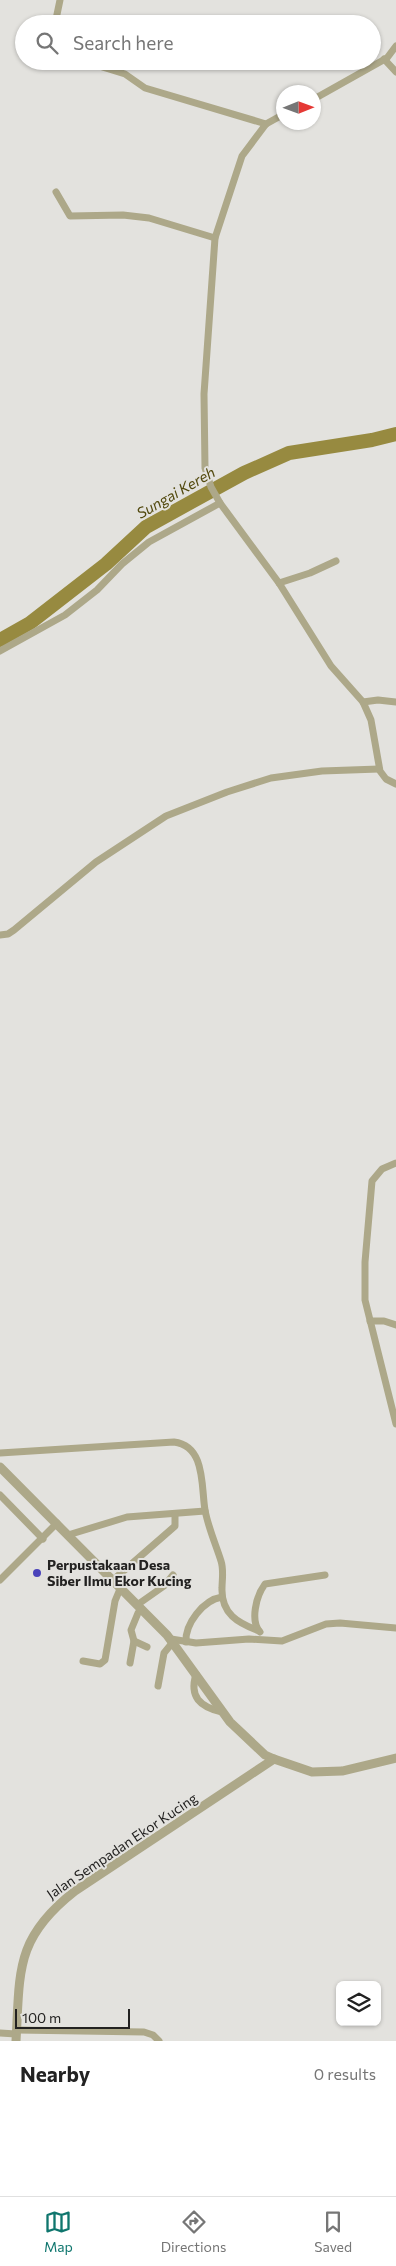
<!DOCTYPE html>
<html lang="en">
<head>
<meta charset="utf-8">
<style>
  :root { --surface:#fff; --page:#f6f6f6; --text:#222; --muted:#767676; --line:#e0e0e0; --accent:#0f766e }
  body { margin:0; font-family:Commissioner,sans-serif; background:var(--page); color:var(--text) }
  .controls { position:absolute; right:15px; bottom:15px; display:grid; overflow:hidden; border-radius:8px; box-shadow:0 1px 4px #0004 }
  .controls button { width:45px; height:45px; display:grid; place-items:center; padding:0; border:0; border-bottom:1px solid var(--line); background:var(--surface); color:var(--text); font:25px sans-serif }
  .compass { position:absolute; left:276px; top:85px; width:45px; height:45px; border-radius:50%; background:var(--surface); box-shadow:0 1px 4px #0004; rotate:89deg }
  .scale { position:absolute; left:15px; bottom:12px; width:115px; box-sizing:border-box; padding-left:5px; border:2px solid #232221; border-top:0; font-size:14px; line-height:18px; white-space:nowrap; color:#232221; -webkit-text-stroke:4px #e3e2de; paint-order:stroke }
  .list { margin:0; padding:0; list-style:none }
  h2 { display:flex; justify-content:space-between; align-items:center; height:65px; margin:0; padding:0 20px; font-size:21px }
  h2 small { font-size:16px; font-weight:400; color:var(--muted) }
  .icon { flex:none; width:28px; height:28px; fill:none; stroke:currentColor; stroke-width:2; stroke-linecap:round; stroke-linejoin:round }
  .map { position:relative; flex:none; width:396px; height:2041px; overflow:hidden }
  .search { position:absolute; background:var(--surface); box-shadow:0 1px 4px #0004; left:15px; right:15px; top:15px; height:55px; display:flex; align-items:center; gap:12px; box-sizing:border-box; padding:0 18px; border-radius:28px; color:var(--muted); font-size:19px }
  .sheet { height:155px; background:var(--surface) }
  nav { display:flex; justify-content:space-around; align-items:center; box-sizing:border-box; height:70px; border-top:1px solid var(--line); background:var(--surface); font-size:14px; color:var(--muted) }
  nav a { display:grid; justify-items:center; gap:2px }
  nav .on { color:var(--accent) }
  .map>svg:first-child { display:block }
</style>
</head>
<body>
<div class="map">
<svg width="396" height="2041" viewBox="0 0 396 2041">
  <rect width="100%" height="100%" fill="#e3e2de"/>
  <g fill="none" stroke-linecap="round" stroke-linejoin="round">
    <path stroke="#978a40" stroke-width="14" d="M0,640l30,-17 76,-59 40,-37 98,-54 45,-20 83,-13 24,-6"/>
    <g stroke="#ada889" stroke-width="7">
      <path d="M55,24l5,-24"/>
      <path d="M384,59l12,13"/>
      <path d="M83,61l42,13 20,14 121,36"/>
      <path d="M314,99l73,-41 9,-12"/>
      <path d="M284,114l-18,10 -24,32 -27,82 -11,156 1,74 6,19 9,16 59,80 52,83 32,36 8,18 9,51 6,8 10,5"/>
      <path d="M56,192l14,24 53,-1 26,3 66,20"/>
      <path d="M279,583l31,-10 26,-12"/>
      <path d="M0,651l65,-36 32,-25 25,-26 27,-22 71,-39"/>
      <path d="M363,702l15,-2 18,2"/>
      <path d="M0,935l8,-1 6,-4 82,-68 70,-46 61,-24 44,-14 51,-7 57,-2"/>
      <path d="M396,1163l-14,6 -10,12 -7,81v38l31,124"/>
      <path d="M370,1321h14l12,4"/>
      <path d="M0,1453l174,-11c32,4 27,45 31,68 3,17 11,35 16,51 3,9 1,19 1,27 -1,26 16,35 37,43"/>
      <path d="M0,1495l43,44"/>
      <path d="M68,1535l59,-18 78,-6"/>
      <path d="M0,1580l57,-57"/>
      <path d="M112,1581l63,-55v-11"/>
      <path d="M137,1605l27,-19 9,-11"/>
      <path d="M260,1632c-10,-11 -4,-36 5,-48l60,-9"/>
      <path d="M171,1639l25,4 53,-4 33,2 44,-17 14,-1 56,5"/>
      <path d="M134,1641l13,6"/>
      <path d="M186,1642c-1,-18 17,-42 36,-45"/>
      <path d="M83,1661l17,3 5,-4 10,-59 5,-12"/>
      <path d="M130,1663l4,-22 -3,-11 7,-17 4,-4"/>
      <path d="M196,1674c-7,23 4,33 26,38"/>
      <path d="M158,1686l6,-33 9,-11"/>
      <path d="M17,2030l127,2 9,3 6,6"/>
      <path d="M0,2033l16,1"/>
    </g>
    <g stroke="#ada889" stroke-width="9">
      <path d="M0,1467l167,168 63,87 35,33 9,4 38,13 30,-1 54,-13"/>
      <path d="M16,2041c4,-71 -1,-103 59,-150l199,-132"/>
    </g>
  </g>
  <circle fill="#4a43ba" stroke="#e3e2de" stroke-width="2" cx="37" cy="1573" r="5"/>
  <g text-anchor="middle" stroke-width="4" stroke-linejoin="round" paint-order="stroke">
    <g font-size="14" font-weight="bold" fill="#232221" stroke="#e3e2de" text-anchor="start">
      <text x="47" y="1570">Perpustakaan Desa<tspan x="47" dy="16">Siber Ilmu Ekor Kucing</tspan></text>
    </g>
    <g font-size="14" fill="#232221" stroke="#e3e2de">
      <text transform="translate(122 1846) rotate(-34)" y="5">Jalan Sempadan Ekor Kucing</text>
    </g>
    <g font-size="15" font-style="italic" fill="#52490e" stroke="#e3e2de">
      <text transform="translate(176 493) rotate(-30)" y="5">Sungai Kereh</text>
    </g>
  </g>
</svg>
<div class="controls">
<button><svg class="icon" aria-label="layers" viewBox="0 0 24 24"><path d="M12 4l9 5-9 5-9-5zM3 14l9 5 9-5"/></svg></button>
</div>
<svg class="compass" viewBox="-18 -18 36 36"><path d="M0-13l5 13h-10z" fill="#e53935"/><path d="M0 13l5-13h-10z" fill="#767676"/></svg>
<div class="scale">100 m</div>
<div class="search"><svg class="icon" aria-label="search" viewBox="0 0 24 24"><circle cx="10" cy="10" r="6"/><path d="M15 15l6 6"/></svg>Search here</div>
</div>
<section class="sheet">
<h2>Nearby<small>0 results</small></h2>
<ul class="list">
</ul>
</section>
<nav>
<a class="on"><svg class="icon" aria-label="map" viewBox="0 0 24 24"><path d="M3 6l6-2 6 2 6-2v14l-6 2-6-2-6 2zM9 4v14M15 6v14"/></svg>Map</a>
<a><svg class="icon" aria-label="directions" viewBox="0 0 24 24"><path d="M12 3l9 9-9 9-9-9zM9 14v-3h6M13 9l2 2-2 2"/></svg>Directions</a>
<a><svg class="icon" aria-label="saved" viewBox="0 0 24 24"><path d="M7 4h10v16l-5-4-5 4z"/></svg>Saved</a>
</nav>
</body>
</html>
